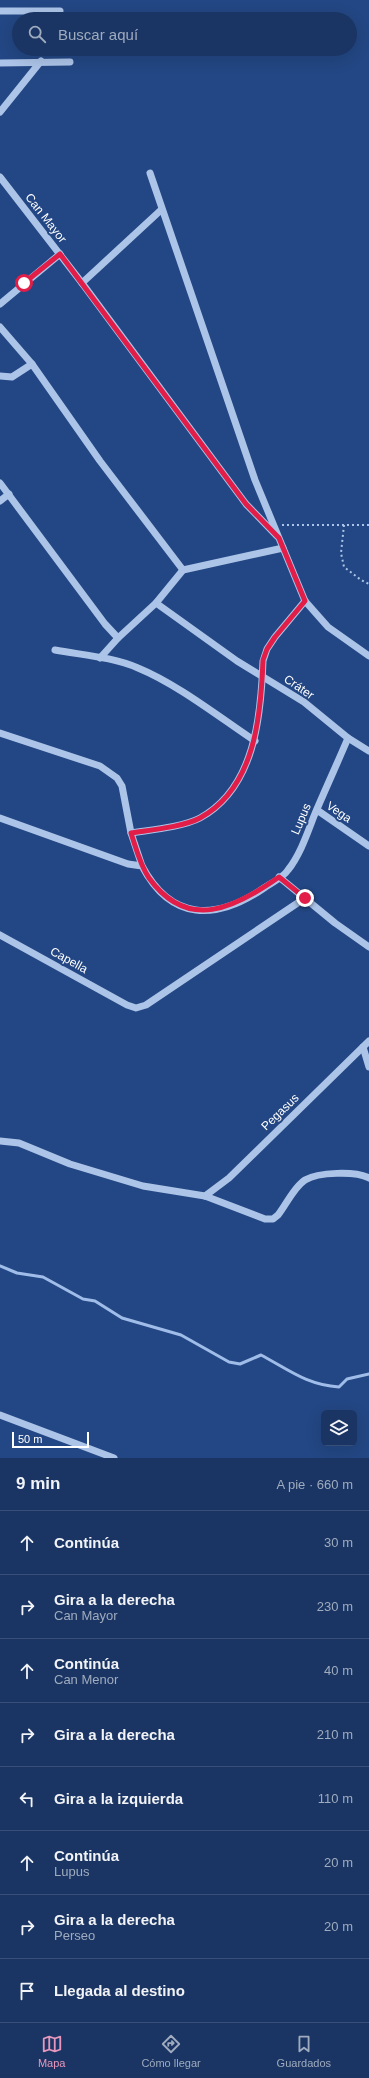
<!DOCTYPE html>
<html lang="es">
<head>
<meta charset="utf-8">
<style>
  :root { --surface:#1a3563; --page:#233d69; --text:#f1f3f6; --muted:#9fabbe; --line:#385078; --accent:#e797bd }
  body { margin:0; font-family:Helvetica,sans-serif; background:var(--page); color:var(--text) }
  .controls { position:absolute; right:12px; bottom:12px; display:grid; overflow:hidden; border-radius:6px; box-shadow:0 4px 16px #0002 }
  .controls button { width:36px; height:36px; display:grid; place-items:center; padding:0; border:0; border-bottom:1px solid var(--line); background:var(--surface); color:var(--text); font:20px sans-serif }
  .scale { position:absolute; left:12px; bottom:10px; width:77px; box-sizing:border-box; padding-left:4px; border:2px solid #fff; border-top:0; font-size:11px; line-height:14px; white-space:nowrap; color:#fff; -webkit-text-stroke:3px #234784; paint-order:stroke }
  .stop { position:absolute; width:12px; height:12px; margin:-9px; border:3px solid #e11d48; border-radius:50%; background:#fff }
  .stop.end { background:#e11d48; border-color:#fff; box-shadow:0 1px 4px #0008 }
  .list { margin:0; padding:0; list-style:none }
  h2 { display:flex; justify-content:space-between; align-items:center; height:52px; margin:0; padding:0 16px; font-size:17px }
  h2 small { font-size:13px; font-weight:400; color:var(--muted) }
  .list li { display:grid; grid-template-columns:26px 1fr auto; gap:12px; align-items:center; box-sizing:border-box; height:64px; padding:0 16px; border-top:1px solid var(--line) }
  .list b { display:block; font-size:15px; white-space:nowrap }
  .list p { margin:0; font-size:13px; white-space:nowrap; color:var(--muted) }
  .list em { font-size:13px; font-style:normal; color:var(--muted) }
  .icon { flex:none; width:22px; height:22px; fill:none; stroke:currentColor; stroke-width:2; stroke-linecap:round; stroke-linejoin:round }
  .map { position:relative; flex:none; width:369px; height:1458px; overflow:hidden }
  .search { position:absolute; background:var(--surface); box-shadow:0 4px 16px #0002; left:12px; right:12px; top:12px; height:44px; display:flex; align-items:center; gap:10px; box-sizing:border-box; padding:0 14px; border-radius:22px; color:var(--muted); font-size:15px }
  .sheet { height:564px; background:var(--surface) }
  nav { display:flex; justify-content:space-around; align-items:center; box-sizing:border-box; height:56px; border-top:1px solid var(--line); background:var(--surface); font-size:11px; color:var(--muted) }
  nav a { display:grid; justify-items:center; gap:2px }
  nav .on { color:var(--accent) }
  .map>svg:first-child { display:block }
</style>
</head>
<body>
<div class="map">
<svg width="369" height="1458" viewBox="0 0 369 1458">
  <rect width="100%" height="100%" fill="#234784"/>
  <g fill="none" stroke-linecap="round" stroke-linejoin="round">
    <path stroke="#a0bde9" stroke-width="3" d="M0,1266l17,7 26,4 40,22 12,2 27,17 59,17 48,27 11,2 21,-9c28,15 46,30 78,32l8,-8 22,-5"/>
    <g stroke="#acc4e8" stroke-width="2" stroke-dasharray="2 3" stroke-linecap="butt">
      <path d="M282,525h87"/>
      <path d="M344,525l-3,28 3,14 17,13 8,4"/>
    </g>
    <g stroke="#acc4e8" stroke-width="7">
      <path d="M0,11h60"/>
      <path d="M0,63l70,-1"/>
      <path d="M0,112l41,-51"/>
      <path d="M150,173l105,307 50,121 23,26 41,29"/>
      <path d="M0,177l82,106 164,221 31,32"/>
      <path d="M82,283l79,-73"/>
      <path d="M0,304l60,-50"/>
      <path d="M0,327l32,37 68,97 83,109"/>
      <path d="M0,376l12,1 20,-13"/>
      <path d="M0,483l105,141 13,14"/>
      <path d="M0,501l9,-7"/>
      <path d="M156,603l81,58 67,41 44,36 21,13"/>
      <path d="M55,650c27,5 58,7 83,18 39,16 81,49 117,73"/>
      <path d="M100,658l18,-20 38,-35 27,-33 100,-22"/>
      <path d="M0,733l100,33 17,12 5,8 9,47 11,33"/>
      <path d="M317,810l52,36"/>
      <path d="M0,818l128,46 14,2c29,55 74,55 122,22 7,-5 19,-10 24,-18 12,-15 19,-36 26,-54 11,-26 23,-52 34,-78"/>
      <path d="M131,833c19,-3 52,-6 69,-15 55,-30 61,-102 63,-157l4,-12 8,-12 30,-36"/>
      <path d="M279,877l56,46 34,24"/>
      <path d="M0,935l127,70 9,3 10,-3 159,-107"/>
      <path d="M363,1047l6,20"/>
      <path d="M0,1141l19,2 51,21 73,22 62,10 60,23h8l5,-4c8,-10 16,-28 27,-35 13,-8 51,-9 64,-2"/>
      <path d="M205,1196l24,-18 140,-137"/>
      <path d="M0,1415l114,43"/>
    </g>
  </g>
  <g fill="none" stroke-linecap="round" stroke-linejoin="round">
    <path stroke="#e11d48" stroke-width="5" d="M24,283l36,-29 186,250 33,34 26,63 -30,36 -8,12 -4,11c-2,56 -8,128 -63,158 -17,9 -50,12 -69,15 5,15 9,32 18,45 39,54 86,30 130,-1l26,21"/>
  </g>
  <g text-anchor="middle" stroke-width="4" stroke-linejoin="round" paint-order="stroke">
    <g font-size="12" fill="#fff" stroke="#234784">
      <text transform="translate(46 218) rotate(52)" y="4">Can Mayor</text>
      <text transform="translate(299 687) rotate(34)" y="4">Cráter</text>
      <text transform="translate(339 812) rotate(34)" y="4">Vega</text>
      <text transform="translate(301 819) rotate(-67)" y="4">Lupus</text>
      <text transform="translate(69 960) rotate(29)" y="4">Capella</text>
      <text transform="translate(280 1112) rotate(-44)" y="4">Pegasus</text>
    </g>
  </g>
</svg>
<div class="controls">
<button><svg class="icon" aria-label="layers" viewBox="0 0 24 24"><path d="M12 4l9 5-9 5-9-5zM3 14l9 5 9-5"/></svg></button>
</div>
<div class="scale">50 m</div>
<div class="stop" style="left:24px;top:283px"></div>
<div class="stop end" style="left:305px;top:898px"></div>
<div class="search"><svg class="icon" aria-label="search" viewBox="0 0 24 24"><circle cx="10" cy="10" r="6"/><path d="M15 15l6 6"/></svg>Buscar aquí</div>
</div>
<section class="sheet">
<h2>9 min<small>A pie · 660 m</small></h2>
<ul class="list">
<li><svg class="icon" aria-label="ahead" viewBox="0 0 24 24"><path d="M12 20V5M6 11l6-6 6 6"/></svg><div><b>Continúa</b></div><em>30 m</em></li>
<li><svg class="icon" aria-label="right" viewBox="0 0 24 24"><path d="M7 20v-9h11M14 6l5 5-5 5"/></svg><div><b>Gira a la derecha</b><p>Can Mayor</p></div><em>230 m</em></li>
<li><svg class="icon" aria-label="ahead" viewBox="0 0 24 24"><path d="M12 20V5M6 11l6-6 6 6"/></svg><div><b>Continúa</b><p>Can Menor</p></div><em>40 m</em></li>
<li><svg class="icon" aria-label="right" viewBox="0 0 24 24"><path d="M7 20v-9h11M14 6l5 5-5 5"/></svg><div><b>Gira a la derecha</b></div><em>210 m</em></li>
<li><svg class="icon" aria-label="left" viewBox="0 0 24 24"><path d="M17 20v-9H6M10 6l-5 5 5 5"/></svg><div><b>Gira a la izquierda</b></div><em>110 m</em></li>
<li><svg class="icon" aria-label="ahead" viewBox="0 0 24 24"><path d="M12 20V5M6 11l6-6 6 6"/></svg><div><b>Continúa</b><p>Lupus</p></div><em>20 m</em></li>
<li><svg class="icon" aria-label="right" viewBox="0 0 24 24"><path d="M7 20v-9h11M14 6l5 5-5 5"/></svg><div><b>Gira a la derecha</b><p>Perseo</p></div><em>20 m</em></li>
<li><svg class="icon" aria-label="arrive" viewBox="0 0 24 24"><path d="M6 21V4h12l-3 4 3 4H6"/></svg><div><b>Llegada al destino</b></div></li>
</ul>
</section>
<nav>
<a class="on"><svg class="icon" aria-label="map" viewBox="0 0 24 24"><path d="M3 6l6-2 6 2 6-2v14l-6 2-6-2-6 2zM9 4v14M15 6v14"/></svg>Mapa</a>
<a><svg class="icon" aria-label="directions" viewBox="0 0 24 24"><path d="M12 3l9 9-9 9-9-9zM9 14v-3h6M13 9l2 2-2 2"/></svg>Cómo llegar</a>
<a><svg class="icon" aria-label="saved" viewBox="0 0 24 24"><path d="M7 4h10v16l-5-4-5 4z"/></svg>Guardados</a>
</nav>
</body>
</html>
